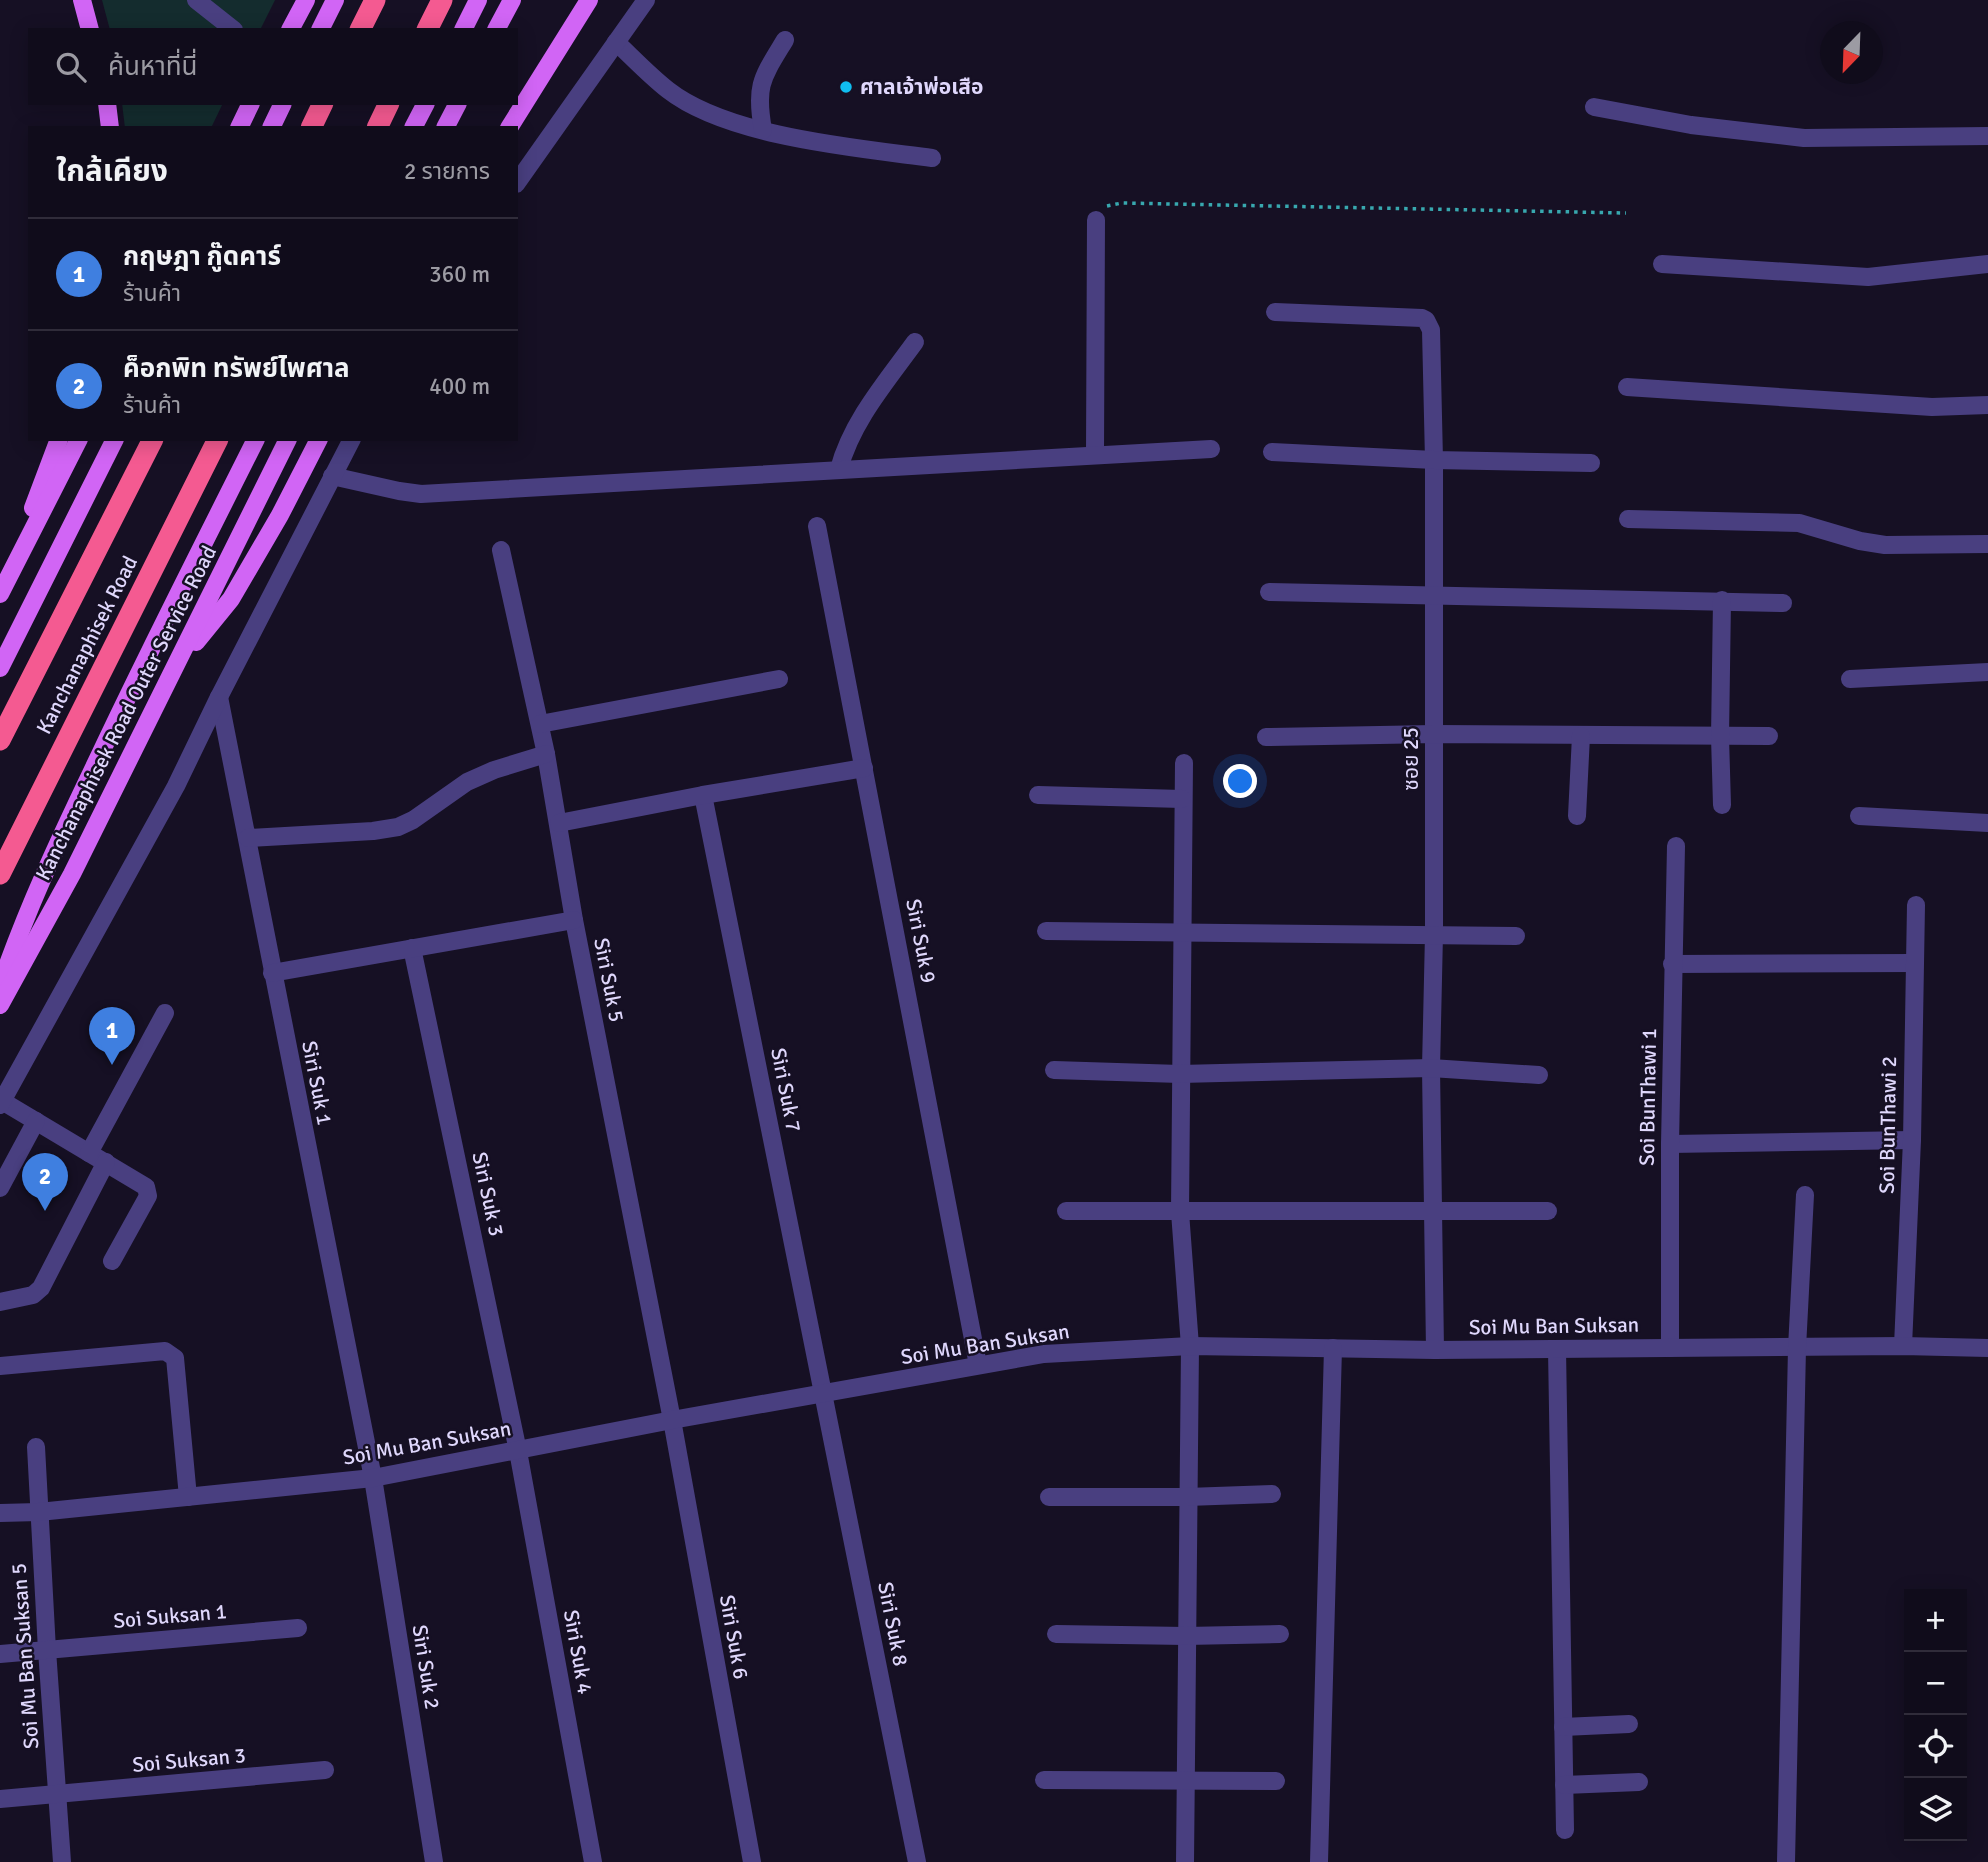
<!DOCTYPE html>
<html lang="th">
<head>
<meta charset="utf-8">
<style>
  :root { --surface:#100c1b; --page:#191524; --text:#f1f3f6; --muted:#9c9ba3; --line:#302c3a; --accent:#db2777 }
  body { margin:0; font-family:Signika,"Noto Sans Thai",sans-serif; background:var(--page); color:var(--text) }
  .controls { position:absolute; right:21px; bottom:21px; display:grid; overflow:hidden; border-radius:0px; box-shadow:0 4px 18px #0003 }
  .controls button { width:63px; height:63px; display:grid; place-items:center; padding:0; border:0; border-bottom:2px solid var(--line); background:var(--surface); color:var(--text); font:35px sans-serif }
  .compass { position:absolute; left:1820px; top:21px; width:63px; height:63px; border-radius:50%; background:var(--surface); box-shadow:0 4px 18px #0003; rotate:203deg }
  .you { position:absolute; left:1241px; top:782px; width:24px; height:24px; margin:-18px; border:5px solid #fff; border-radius:50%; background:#1a73e8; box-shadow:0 0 0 10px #1a73e833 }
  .badge { display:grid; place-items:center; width:46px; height:46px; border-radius:50%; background:var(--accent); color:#fff; font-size:23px; font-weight:700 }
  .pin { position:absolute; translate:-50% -58px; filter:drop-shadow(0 2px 4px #0008) }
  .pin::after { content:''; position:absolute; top:37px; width:24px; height:21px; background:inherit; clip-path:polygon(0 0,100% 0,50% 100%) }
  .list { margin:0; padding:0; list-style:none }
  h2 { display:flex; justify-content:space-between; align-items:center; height:91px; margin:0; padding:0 28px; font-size:30px }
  h2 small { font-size:23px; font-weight:400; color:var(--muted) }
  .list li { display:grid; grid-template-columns:46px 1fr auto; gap:21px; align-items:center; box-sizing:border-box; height:112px; padding:0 28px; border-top:2px solid var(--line) }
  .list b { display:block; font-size:26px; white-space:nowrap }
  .list p { margin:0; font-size:23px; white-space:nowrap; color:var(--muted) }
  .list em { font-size:23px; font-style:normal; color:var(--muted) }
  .icon { flex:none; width:38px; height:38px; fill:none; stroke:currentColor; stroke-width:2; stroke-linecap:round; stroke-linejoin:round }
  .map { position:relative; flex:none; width:1988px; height:1862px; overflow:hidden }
  .search { position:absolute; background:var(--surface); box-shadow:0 4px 18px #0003; left:28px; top:28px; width:490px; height:77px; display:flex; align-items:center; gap:18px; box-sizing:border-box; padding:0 24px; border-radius:0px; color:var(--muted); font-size:26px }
  .panel { position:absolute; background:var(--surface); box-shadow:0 4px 18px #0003; left:28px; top:126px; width:490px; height:315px; border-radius:0px }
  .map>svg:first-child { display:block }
</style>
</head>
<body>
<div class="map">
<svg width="1988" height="1862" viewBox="0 0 1988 1862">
  <rect width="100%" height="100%" fill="#161024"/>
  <g fill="#142c2e">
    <path d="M102,0h173l-15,30h-150z"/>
    <path d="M122,103h101l-12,25h-86z"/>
  </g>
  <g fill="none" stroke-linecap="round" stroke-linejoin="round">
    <path stroke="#38a8af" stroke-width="3.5" stroke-dasharray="3.5 5" stroke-linecap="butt" d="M1107,206l15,-3 504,10"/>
    <g stroke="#493f80" stroke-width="18">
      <path d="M196,0l38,30"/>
      <path d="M616,42c17,16 34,34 52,48 60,47 189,58 264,68"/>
      <path d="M1594,107l97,18 113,13 184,-2"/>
      <path d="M763,130c-8,-45 -1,-52 22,-90"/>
      <path d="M516,184l130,-184"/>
      <path d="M1662,264l206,13 120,-13"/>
      <path d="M1275,312l147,6 4,2 5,10 3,130v474l-3,134 4,282"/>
      <path d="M1627,387l305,20 56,-2"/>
      <path d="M1272,452l162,8 157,3"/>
      <path d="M1095,454l1,-234"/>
      <path d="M839,469c13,-48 47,-87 76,-127"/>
      <path d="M332,476l67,15 22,3 790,-45"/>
      <path d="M1628,519l171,4 61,18 25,4 103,-1"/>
      <path d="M817,526l161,839"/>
      <path d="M501,550l45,204 28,166 98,500 80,442"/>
      <path d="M1269,592l514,11"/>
      <path d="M1850,679l138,-7"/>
      <path d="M219,697l154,781 61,384"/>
      <path d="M540,724l239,-45"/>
      <path d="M1266,737l168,-3 335,2"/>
      <path d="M1184,763l-4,449 10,134 -5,516"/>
      <path d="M703,795l214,1067"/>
      <path d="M1038,795l144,4"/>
      <path d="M1722,805l-2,-68 2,-137"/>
      <path d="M1577,816l4,-80"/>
      <path d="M1859,816l129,7"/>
      <path d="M559,823l144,-28 161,-27"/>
      <path d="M248,838l125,-7 25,-4 15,-7 54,-38 27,-12 52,-16"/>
      <path d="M1046,931l470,5"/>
      <path d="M412,948l106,503 75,411"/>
      <path d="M1672,964l242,-1"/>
      <path d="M272,973l302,-53"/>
      <path d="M1054,1070l126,4 251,-6 108,7"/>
      <path d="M2,1101l144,86 2,9 -36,65"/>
      <path d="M0,1105l176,-319 43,-89 133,-258"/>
      <path d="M1670,1144l242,-4"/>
      <path d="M89,1153l76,-140"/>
      <path d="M0,1188l36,-67"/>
      <path d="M1066,1211h482"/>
      <path d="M0,1302l33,-7 8,-7 65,-126"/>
      <path d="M1903,1346l9,-206 4,-235"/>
      <path d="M1670,1348v-204l6,-298"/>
      <path d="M1557,1349l8,481"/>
      <path d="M0,1366l165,-15 10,7 13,139"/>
      <path d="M36,1447l11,203 15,212"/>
      <path d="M1049,1497h138l85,-3"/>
      <path d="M0,1513l39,-1 334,-34 299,-58 372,-66 146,-8 245,4 468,-4 85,2"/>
      <path d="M1056,1634l130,2 94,-2"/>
      <path d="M0,1654l298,-26"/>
      <path d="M1563,1727l66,-3"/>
      <path d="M1044,1780l232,1"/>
      <path d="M1564,1785l75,-3"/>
      <path d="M0,1799l325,-29"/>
      <path d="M1319,1862l14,-514"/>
      <path d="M1786,1862l11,-514 8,-153"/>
    </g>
    <g stroke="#d165f5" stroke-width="18">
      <path d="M82,0l8,30"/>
      <path d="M290,30l16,-30"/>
      <path d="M320,30l15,-30"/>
      <path d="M463,30l15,-30"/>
      <path d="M496,30l16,-30"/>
      <path d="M107,103l3,25"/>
      <path d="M239,128l12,-25"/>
      <path d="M271,128l12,-25"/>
      <path d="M413,128l13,-25"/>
      <path d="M445,128l13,-25"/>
      <path d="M509,128l80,-128"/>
      <path d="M33,508l26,-69"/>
      <path d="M0,594l79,-155"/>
      <path d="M196,642l35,-43 49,-84 39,-76"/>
      <path d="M0,668l115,-229"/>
      <path d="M0,987c26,-77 61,-151 96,-224 51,-109 106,-216 160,-324"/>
      <path d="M0,1005l72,-131 216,-435"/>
    </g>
    <g stroke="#f45a91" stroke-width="21">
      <path d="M360,30l15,-30"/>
      <path d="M427,30l15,-30"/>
      <path d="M311,128l12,-25"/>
      <path d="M377,128l12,-25"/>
      <path d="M0,740l153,-301"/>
      <path d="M0,874l218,-435"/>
    </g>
  </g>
  <circle fill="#10bdef" stroke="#161024" stroke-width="2.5" cx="846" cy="87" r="7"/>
  <g text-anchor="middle" stroke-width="5" stroke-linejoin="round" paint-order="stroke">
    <g font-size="21" font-weight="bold" fill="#dfd7fc" stroke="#161024" text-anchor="start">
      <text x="860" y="94">ศาลเจ้าพ่อเสือ</text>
    </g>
    <g font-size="21" fill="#dfd7fc" stroke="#161024">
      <text transform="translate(87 645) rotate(-63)" y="7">Kanchanaphisek Road</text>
      <text transform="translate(126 713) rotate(-63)" y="7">Kanchanaphisek Road Outer Service Road</text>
      <text transform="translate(1411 759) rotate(-90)" y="7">ซอย 25</text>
      <text transform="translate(921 941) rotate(79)" y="7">Siri Suk 9</text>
      <text transform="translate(609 980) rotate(79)" y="7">Siri Suk 5</text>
      <text transform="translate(317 1083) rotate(79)" y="7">Siri Suk 1</text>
      <text transform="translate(786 1090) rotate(79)" y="7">Siri Suk 7</text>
      <text transform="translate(1648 1097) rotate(-89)" y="7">Soi BunThawi 1</text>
      <text transform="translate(1888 1125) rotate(-89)" y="7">Soi BunThawi 2</text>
      <text transform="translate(488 1194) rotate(78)" y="7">Siri Suk 3</text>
      <text transform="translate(1554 1326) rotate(-1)" y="7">Soi Mu Ban Suksan</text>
      <text transform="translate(985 1344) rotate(-9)" y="7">Soi Mu Ban Suksan</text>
      <text transform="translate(427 1443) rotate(-10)" y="7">Soi Mu Ban Suksan</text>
      <text transform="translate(170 1616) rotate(-5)" y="7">Soi Suksan 1</text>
      <text transform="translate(893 1624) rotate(79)" y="7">Siri Suk 8</text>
      <text transform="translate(734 1637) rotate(80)" y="7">Siri Suk 6</text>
      <text transform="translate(578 1652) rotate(80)" y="7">Siri Suk 4</text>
      <text transform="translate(25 1656) rotate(-94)" y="7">Soi Mu Ban Suksan 5</text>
      <text transform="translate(426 1667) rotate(81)" y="7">Siri Suk 2</text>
      <text transform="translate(189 1760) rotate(-5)" y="7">Soi Suksan 3</text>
    </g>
  </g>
</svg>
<div class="controls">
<button>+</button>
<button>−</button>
<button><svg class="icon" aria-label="locate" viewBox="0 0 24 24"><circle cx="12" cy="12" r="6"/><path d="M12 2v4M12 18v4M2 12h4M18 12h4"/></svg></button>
<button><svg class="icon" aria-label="layers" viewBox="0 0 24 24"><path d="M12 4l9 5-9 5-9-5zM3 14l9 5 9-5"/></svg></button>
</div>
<svg class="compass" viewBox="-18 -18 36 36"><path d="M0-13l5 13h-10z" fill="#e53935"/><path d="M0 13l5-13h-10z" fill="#9c9ba3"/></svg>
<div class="you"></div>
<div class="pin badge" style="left:112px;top:1065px;background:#3f7fe0">1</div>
<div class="pin badge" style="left:45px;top:1211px;background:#3f7fe0">2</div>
<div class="search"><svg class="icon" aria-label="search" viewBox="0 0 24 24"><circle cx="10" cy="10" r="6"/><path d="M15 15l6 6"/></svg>ค้นหาที่นี่</div>
<section class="panel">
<h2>ใกล้เคียง<small>2 รายการ</small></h2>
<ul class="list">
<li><span class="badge" style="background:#3f7fe0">1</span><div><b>กฤษฎา กู๊ดคาร์</b><p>ร้านค้า</p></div><em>360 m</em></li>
<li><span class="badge" style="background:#3f7fe0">2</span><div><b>ค็อกพิท ทรัพย์ไพศาล</b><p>ร้านค้า</p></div><em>400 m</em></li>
</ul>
</section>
</div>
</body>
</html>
